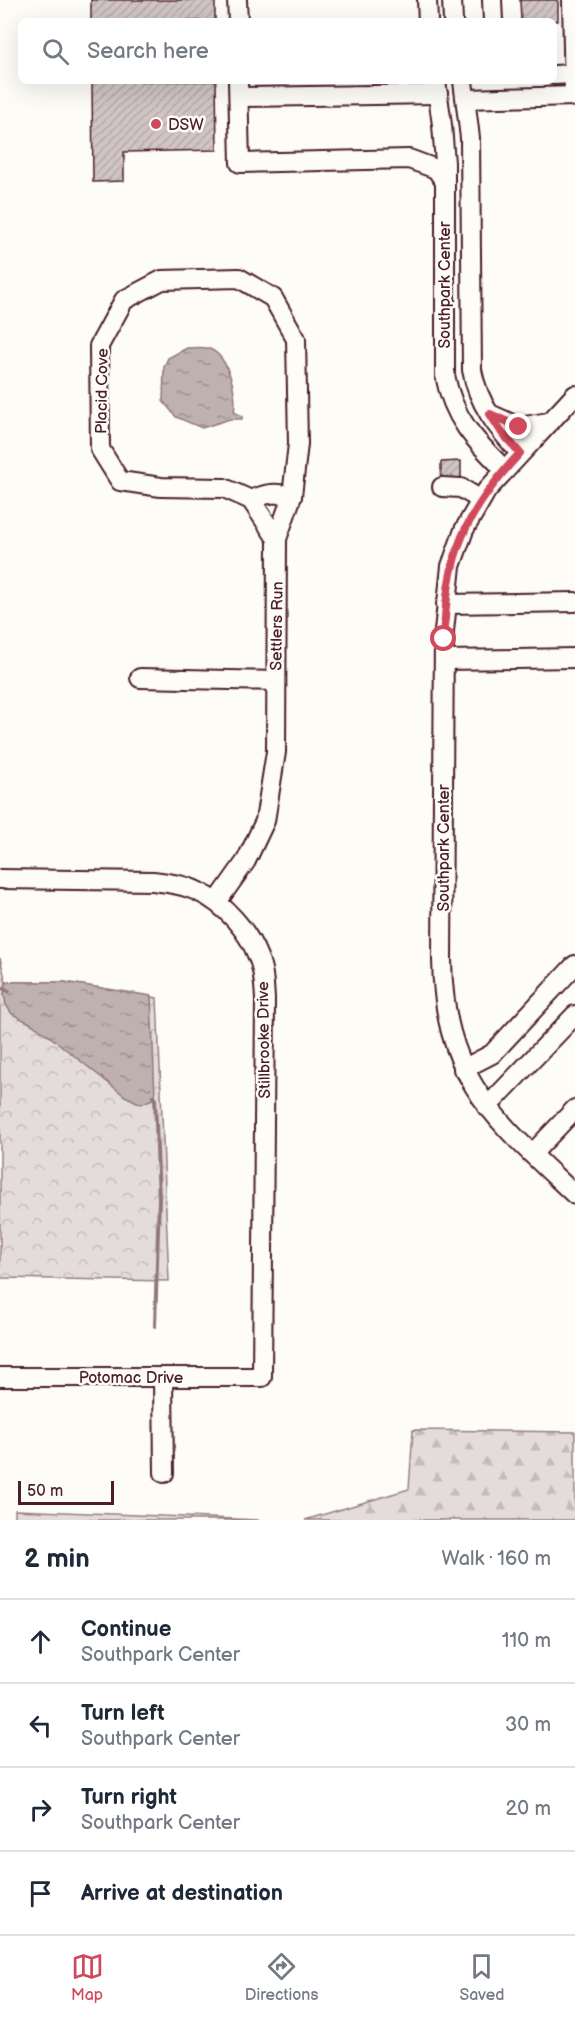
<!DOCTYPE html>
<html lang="en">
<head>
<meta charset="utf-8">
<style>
  :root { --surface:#fff; --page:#f2f2f3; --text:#1f2937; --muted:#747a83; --line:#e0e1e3; --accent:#d1495b }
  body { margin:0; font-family:"Balsamiq Sans",sans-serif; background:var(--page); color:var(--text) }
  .scale { position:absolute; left:18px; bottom:15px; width:96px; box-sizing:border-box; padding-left:6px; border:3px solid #4a1f2b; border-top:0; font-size:16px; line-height:21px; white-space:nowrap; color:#4a1f2b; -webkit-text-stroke:4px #fdfcf7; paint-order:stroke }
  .stop { position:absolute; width:18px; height:18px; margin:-14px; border:4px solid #d1495b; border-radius:50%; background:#fff }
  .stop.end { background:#d1495b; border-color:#fff; box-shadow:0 2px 6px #0008 }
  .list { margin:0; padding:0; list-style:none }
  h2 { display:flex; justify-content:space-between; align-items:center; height:78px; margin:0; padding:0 24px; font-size:26px }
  h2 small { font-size:20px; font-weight:400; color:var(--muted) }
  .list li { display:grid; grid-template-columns:39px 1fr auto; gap:18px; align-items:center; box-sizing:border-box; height:84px; padding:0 24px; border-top:2px solid var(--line) }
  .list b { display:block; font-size:22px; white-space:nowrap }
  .list p { margin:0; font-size:20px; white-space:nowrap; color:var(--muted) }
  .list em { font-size:20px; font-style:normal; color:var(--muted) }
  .icon { flex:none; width:33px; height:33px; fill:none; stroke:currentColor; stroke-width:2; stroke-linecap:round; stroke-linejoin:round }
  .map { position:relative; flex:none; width:575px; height:1520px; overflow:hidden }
  .search { position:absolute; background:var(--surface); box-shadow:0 6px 24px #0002; left:18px; right:18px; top:18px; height:66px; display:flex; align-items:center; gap:15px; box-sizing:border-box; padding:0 21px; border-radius:9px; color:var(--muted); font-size:22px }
  .sheet { height:414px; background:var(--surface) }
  nav { display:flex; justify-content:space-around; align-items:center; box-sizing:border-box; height:84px; border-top:2px solid var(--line); background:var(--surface); font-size:16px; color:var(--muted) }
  nav a { display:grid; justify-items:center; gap:3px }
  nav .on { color:var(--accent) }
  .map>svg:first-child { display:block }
</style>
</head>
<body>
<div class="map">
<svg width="575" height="1520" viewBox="0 0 575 1520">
  <defs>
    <pattern id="forest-firs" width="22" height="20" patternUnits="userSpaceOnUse" patternTransform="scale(1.5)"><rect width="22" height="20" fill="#e3dcda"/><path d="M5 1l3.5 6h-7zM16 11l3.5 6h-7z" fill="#c4bcbb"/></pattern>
    <pattern id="park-crowns" width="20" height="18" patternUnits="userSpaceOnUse" patternTransform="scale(1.5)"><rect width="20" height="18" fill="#e3dcda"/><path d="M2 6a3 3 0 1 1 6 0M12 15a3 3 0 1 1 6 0" fill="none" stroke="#c4bcbb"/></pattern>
    <pattern id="water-ripples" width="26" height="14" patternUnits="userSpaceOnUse" patternTransform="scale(1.5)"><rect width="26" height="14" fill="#c0b1b1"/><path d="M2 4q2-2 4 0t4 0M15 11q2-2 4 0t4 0" fill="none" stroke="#9e8f90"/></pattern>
    <pattern id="building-hatch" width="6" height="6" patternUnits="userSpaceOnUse" patternTransform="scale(1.5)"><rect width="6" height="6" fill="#d0c5c4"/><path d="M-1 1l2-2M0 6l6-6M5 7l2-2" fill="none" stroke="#b4a9a9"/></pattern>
  </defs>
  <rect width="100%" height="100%" fill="#fdfcf7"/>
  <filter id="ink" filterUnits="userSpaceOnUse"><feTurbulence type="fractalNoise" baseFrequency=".0167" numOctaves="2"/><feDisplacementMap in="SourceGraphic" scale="12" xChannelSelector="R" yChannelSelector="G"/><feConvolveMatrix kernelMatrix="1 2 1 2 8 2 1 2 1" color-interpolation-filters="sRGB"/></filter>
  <g filter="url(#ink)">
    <g fill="url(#forest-firs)" stroke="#967e82" stroke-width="1.5">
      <path d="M413,1430l162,2v88h-270l104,-31z"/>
      <path d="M15,1510l244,10h-244z"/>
    </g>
    <path fill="url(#park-crowns)" stroke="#967e82" stroke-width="1.5" d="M0,958l6,24h58l93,16 12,283 -169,-3z"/>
    <g fill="url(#water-ripples)" stroke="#91777b" stroke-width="1.5">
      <path d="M187,348c6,0 13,-1 19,0 22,4 32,46 28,64l8,4v3h-12l-28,9 -26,-11 -13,-16 1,-34 4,-9z"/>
      <path d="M6,982h58l87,14 4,102 -14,6 -16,-8 -72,-57 -23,-16 -18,-9 -6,-9 -2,-11z"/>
    </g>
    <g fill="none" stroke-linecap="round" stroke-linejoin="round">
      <g stroke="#91777b" stroke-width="4">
        <path d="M0,987l9,4"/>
        <path d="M153,1096l2,2 4,101 -4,127"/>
      </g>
    </g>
    <g fill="url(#building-hatch)" stroke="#4a1f2b" stroke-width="1.5">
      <rect x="91" y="0" width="124" height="21"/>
      <path d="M520,0h38v21h-37z"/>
      <path d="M92,81h124l1,69 -93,2v29l-31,1z"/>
      <path d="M461,461v18h-20v-17z"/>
    </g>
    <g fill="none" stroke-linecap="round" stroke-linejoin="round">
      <defs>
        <g id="minor">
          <path d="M237,0l1,21"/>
          <path d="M427,0l1,21"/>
          <path d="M452,0l1,21"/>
          <path d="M492,0l1,21"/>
          <path d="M572,0l2,97"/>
          <path d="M554,75l19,-1"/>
          <path d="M238,81l2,82 169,-4 27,10 9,13"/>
          <path d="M436,81l6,44 3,38v212c8,43 29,65 60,95"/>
          <path d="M463,81l7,57 2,232c6,34 26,59 48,83"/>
          <path d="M239,97l199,-3"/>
          <path d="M466,99l109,-3"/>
          <path d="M575,395l-88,95 -23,40 -13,36 -7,65 -2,329c2,120 52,158 133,235"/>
          <path d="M490,414l29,13 30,-5"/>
          <path d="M442,487l19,1 20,12"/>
          <path d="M251,500c15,-7 26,-8 41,-4"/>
          <path d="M446,604l129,-2"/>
          <path d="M444,660l131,-2"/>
          <path d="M140,678l136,3"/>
          <path d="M0,879l153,2c16,2 32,4 46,11 26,12 49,39 59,65 6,13 6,28 7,42l-3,378h-262"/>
          <path d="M217,902l29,-41 19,-40 11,-69 1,-213 15,-43 6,-52 -2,-105 -23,-41 -34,-20 -77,2 -38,20 -25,46 1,103 20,32 41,6 63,1 27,12 26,39"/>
          <path d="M463,1069l29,-15 83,-89"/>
          <path d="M487,1107l88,-92"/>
          <path d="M532,1154l43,-45"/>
          <path d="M163,1377l1,96"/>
        </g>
      </defs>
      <use href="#minor" stroke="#4a1f2b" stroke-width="22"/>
      <use href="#minor" stroke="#fdfcf7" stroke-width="18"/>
    </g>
  </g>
  <g fill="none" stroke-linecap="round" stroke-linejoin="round" filter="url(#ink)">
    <path stroke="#d1495b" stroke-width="8" d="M444,639c2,-84 20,-125 76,-186l-18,-20 -12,-19 29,13"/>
  </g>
  <circle fill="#d1495b" stroke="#fdfcf7" stroke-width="2" cx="156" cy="124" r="6"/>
  <g text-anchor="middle" stroke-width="5" stroke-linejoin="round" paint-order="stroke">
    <g font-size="16" fill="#4a1f2b" stroke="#fdfcf7" text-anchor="start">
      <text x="168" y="130">DSW</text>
    </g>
    <g font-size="16" fill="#4a1f2b" stroke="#fdfcf7">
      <text transform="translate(444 285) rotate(-90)" y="6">Southpark Center</text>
      <text transform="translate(101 391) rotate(-89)" y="6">Placid Cove</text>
      <text transform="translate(276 626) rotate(-89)" y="6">Settlers Run</text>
      <text transform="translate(443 848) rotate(-90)" y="6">Southpark Center</text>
      <text transform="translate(263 1040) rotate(-91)" y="6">Stillbrooke Drive</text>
      <text x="131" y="1383">Potomac Drive</text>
    </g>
  </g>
</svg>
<div class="scale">50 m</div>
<div class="stop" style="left:444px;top:639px"></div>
<div class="stop end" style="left:519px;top:427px"></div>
<div class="search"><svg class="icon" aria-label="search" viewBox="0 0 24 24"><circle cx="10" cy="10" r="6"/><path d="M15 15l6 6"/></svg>Search here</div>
</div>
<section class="sheet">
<h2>2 min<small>Walk · 160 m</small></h2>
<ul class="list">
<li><svg class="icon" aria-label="ahead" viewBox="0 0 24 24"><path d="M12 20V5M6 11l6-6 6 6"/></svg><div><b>Continue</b><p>Southpark Center</p></div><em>110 m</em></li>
<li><svg class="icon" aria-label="left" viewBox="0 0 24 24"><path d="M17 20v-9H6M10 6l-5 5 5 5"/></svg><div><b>Turn left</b><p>Southpark Center</p></div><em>30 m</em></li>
<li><svg class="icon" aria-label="right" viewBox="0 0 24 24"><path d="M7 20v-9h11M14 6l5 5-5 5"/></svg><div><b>Turn right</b><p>Southpark Center</p></div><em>20 m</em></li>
<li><svg class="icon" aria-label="arrive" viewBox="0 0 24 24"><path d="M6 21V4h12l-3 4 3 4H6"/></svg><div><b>Arrive at destination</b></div></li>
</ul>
</section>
<nav>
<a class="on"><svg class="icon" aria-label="map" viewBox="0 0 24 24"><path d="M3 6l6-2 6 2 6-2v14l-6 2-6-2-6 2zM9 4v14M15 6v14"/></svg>Map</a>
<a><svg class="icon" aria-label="directions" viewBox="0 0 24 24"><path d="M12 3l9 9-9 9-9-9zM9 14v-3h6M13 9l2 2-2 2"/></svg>Directions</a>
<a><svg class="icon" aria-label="saved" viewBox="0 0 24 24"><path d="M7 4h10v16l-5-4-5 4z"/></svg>Saved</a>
</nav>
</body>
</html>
